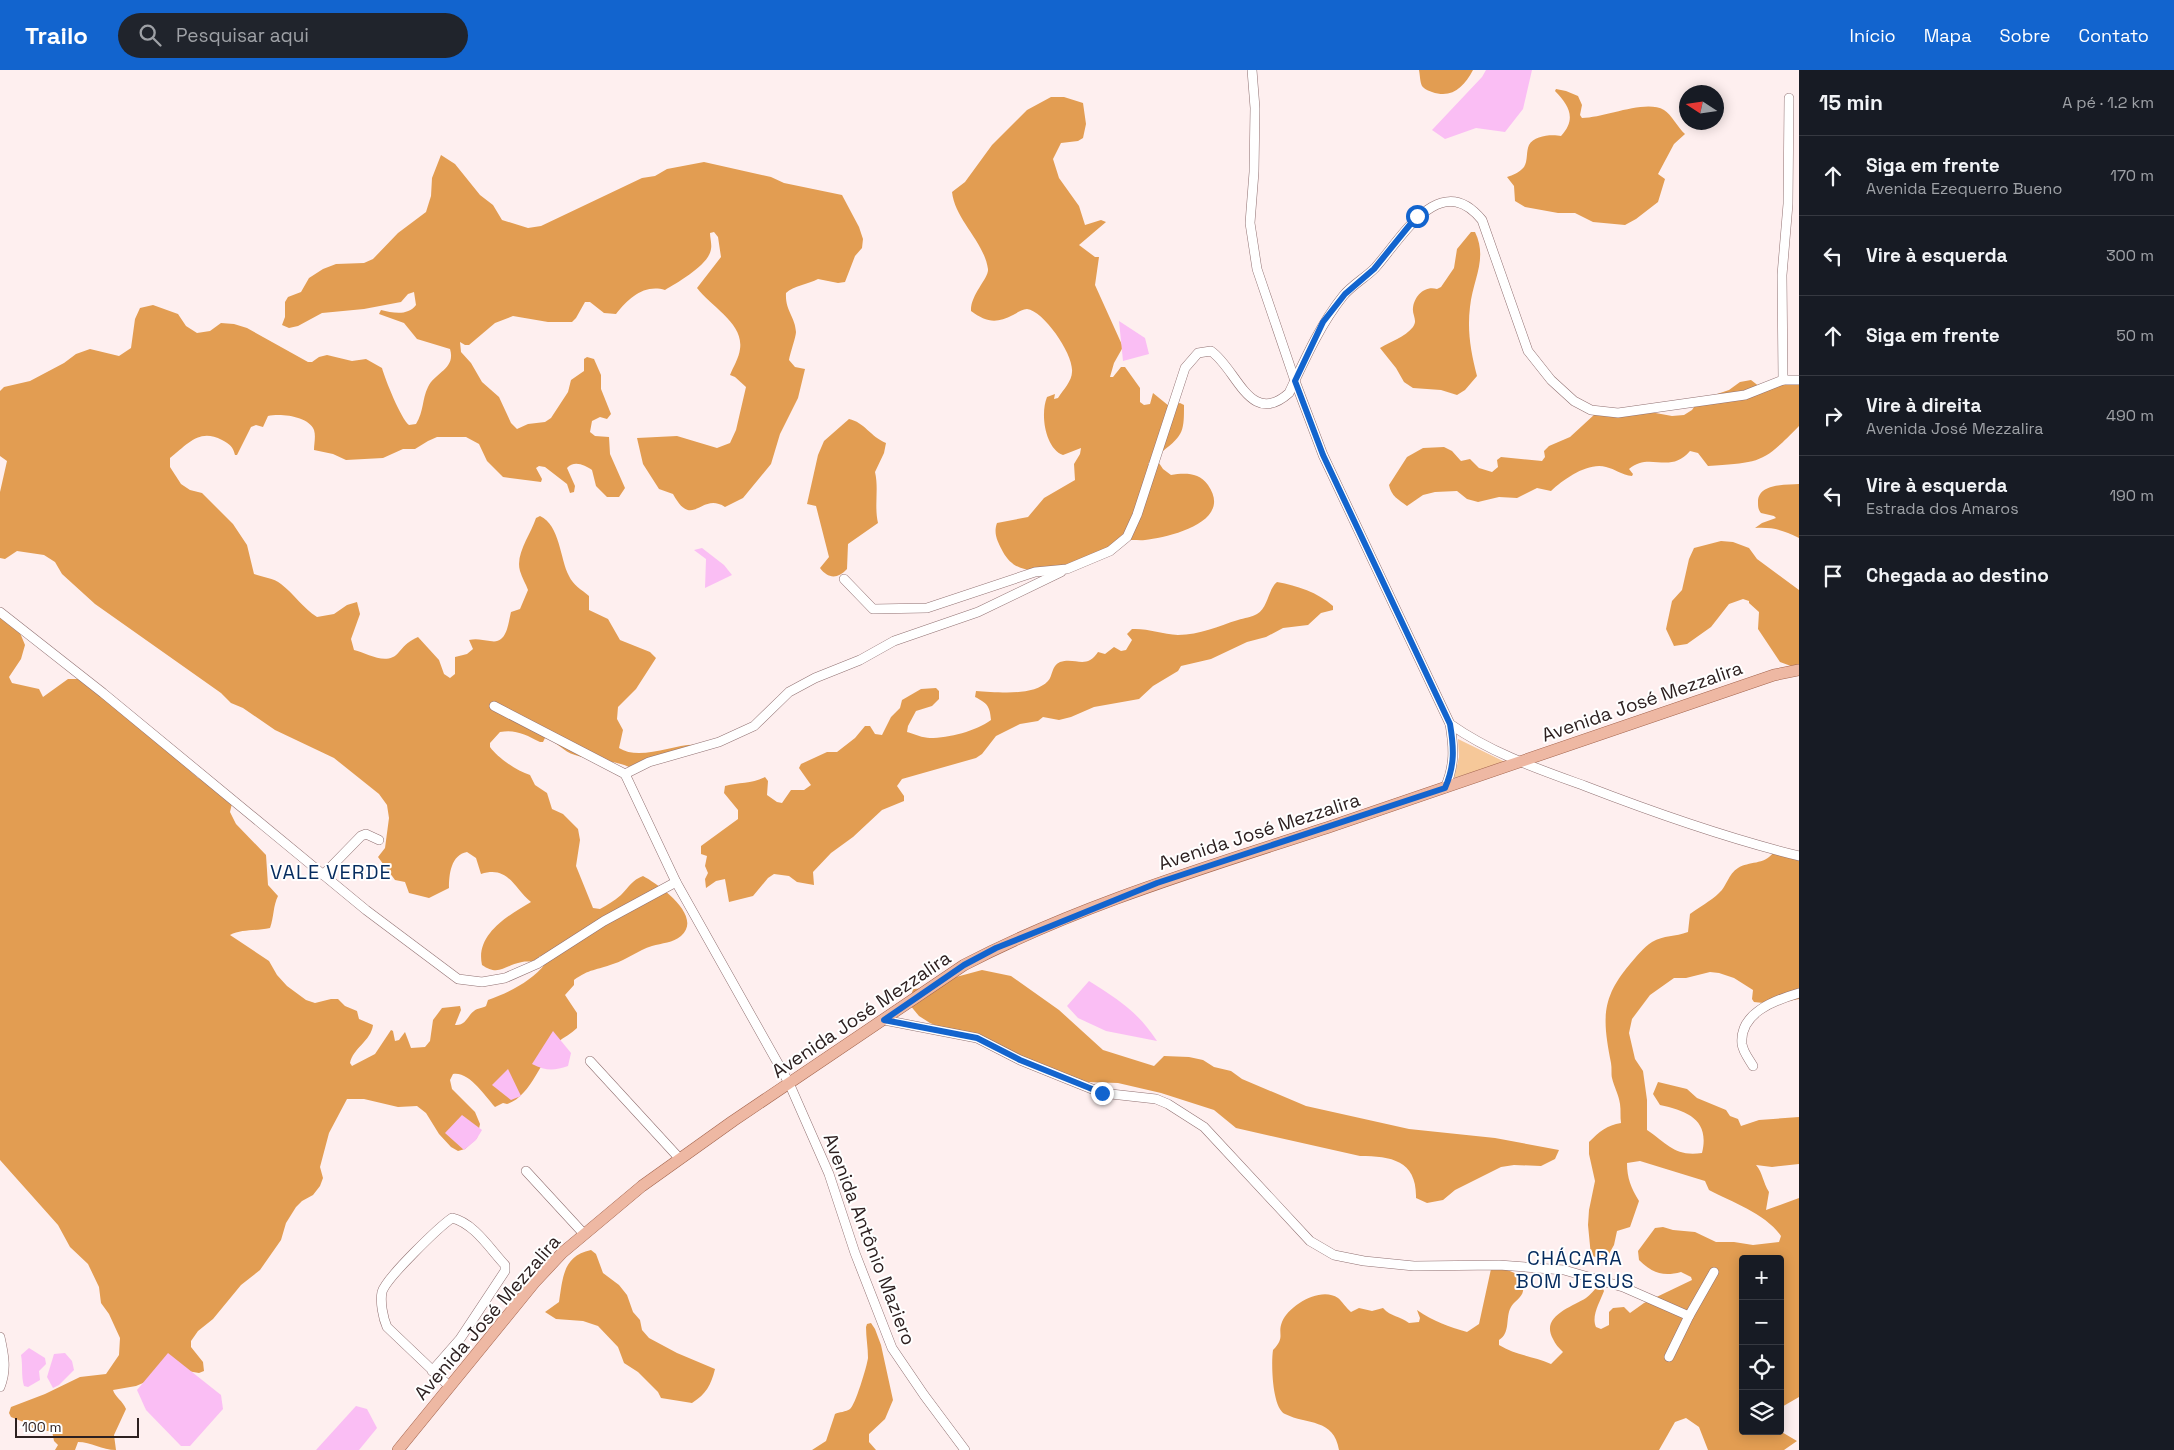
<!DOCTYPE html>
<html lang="pt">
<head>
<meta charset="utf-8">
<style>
  :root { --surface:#171b24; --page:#20242c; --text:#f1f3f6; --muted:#9ea1a6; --line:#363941; --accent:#1264ce }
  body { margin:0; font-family:"Space Grotesk",sans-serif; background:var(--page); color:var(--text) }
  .controls { position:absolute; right:15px; bottom:15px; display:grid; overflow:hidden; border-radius:5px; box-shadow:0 2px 12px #0003 }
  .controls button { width:45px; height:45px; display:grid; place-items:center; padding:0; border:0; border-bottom:1px solid var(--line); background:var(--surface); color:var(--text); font:25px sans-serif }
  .compass { position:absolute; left:1679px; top:15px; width:45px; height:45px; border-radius:50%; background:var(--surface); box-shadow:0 2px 12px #0003; rotate:282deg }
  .scale { position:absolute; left:15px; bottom:12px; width:124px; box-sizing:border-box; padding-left:5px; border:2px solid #2d2020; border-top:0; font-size:14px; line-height:18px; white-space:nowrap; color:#2d2020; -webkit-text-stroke:4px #fff; paint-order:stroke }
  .stop { position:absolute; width:15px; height:15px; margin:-11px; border:4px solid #1264ce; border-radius:50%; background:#fff }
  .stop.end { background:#1264ce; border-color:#fff; box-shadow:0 1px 5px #0008 }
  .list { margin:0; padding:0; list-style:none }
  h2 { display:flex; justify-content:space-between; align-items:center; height:65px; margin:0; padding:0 20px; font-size:21px }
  h2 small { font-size:16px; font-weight:400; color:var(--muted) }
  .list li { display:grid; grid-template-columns:32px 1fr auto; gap:15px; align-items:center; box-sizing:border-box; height:80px; padding:0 20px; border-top:1px solid var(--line) }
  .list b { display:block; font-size:19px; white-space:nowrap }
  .list p { margin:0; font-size:16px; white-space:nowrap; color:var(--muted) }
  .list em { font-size:16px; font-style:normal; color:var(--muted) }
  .icon { flex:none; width:28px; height:28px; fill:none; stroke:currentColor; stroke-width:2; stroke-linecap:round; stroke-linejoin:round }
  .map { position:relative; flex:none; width:1799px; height:1380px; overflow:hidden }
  header { display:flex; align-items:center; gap:30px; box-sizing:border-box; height:70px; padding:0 25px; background:var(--accent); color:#fff }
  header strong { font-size:24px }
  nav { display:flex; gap:28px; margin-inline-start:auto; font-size:18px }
  .search { width:350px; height:45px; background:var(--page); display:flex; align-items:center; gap:12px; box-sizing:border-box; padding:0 18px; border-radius:28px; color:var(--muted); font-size:19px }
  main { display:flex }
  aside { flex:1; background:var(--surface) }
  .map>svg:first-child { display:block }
</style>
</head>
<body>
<header>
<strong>Trailo</strong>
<div class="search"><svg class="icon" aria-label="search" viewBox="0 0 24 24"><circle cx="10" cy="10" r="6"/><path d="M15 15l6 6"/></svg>Pesquisar aqui</div>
<nav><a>Início</a><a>Mapa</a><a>Sobre</a><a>Contato</a></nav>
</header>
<main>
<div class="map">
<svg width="1799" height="1380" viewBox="0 0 1799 1380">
  <rect width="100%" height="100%" fill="#feefef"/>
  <path fill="#f6c899" d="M1458,669l47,23 -51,16 5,-21z"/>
  <g fill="#e29d52">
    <path d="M1419,0h54c-9,17 -21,29 -41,22 -3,-1 -8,-3 -10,-6 -2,-4 -2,-11 -3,-16z"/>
    <path d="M1556,19l10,2 12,5 4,9 -2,10 2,3c23,0 63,-19 82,-8 7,4 14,18 21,24l-11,10 -16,30 7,5 -7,23 -22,17 -11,6 -32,-3 -18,-9h-17l-33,-6 -10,-6 -1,-15 -7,-9c6,-2 12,-4 17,-10 4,-6 2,-16 5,-22 5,-10 24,-11 32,-9 16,-17 8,-31 -6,-45z"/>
    <path d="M1051,27h13l19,6 3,21 -3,14 -5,3 -17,2 -8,16 6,19 20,28 6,19 16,-5 5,2 -27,23 16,12h4l-4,28 28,62 -9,16 -4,14h3l8,-10h4l15,21v14l4,3 6,-1 3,-11 16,13 11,-3 4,2c0,25 0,30 -21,46 -6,4 -11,7 -15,13l11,-1 4,6 8,6c13,-2 28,-3 37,10 26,37 -38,52 -63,55 -6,1 -13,-1 -19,1 -21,4 -49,27 -70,30 -6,1 -13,0 -19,0 -16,-1 -26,-5 -34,-19 -5,-10 -10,-18 -6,-29l31,-6 16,-19 31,-18 -1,-16 6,-10 1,-6 -18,7c-18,-7 -23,-41 -16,-58l8,-3 -1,5 4,-1c5,-8 14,-17 14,-26 2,-17 -28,-61 -45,-63 -5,0 -10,4 -14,6 -17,9 -27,7 -42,-4 -1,-16 18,-33 17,-42 -4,-28 -33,-49 -36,-77l13,-10 27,-37 35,-35z"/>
    <path d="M441,85l14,9 25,31 13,10 9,15 26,8 13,-2 101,-48 13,-2 12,-7 37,-7 67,15 13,6 58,12 17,32 4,12 -1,9 -7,8 -10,26 -7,1 -20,-4c-9,5 -25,7 -32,14 -1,18 9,23 10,39 0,5 -6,21 -7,28l6,7 10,2 -7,29 -18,36 -9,30 -28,34 -18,9c-24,-16 -32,24 -52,-13l-14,-5 -16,-25 -6,-26 40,-2 40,12 13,-5 6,-13 10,-43 -11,-10 -5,-2c3,-8 9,-17 10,-26 4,-26 -29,-42 -43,-61l24,-31 -3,-20 -4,-5 -4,1c0,5 2,11 1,16 -2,16 -33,33 -46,41 -21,-6 -36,8 -49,24l-12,-1 -14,-11h-5l-9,16 -4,4h-24l-35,-6 -18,7 -26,22h-4l-5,-3 1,10 10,11 11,19 17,15 12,26 6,6 11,-5 17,-2 6,-4 17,-26 3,-12 13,-9v-12l3,-2 7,2 7,16v14l10,25 -4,5 -7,-2 -8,4 -2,11 5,4 14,1 1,17 15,34 -6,9h-12l-11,-11 -4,-16c-7,-5 -18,-10 -25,-2l8,18 -1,6 -4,1 -3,-9 -22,-17 -6,-1 -3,2 6,11 -1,3 -38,-5 -16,-16 -8,-17 -13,-7h-29l-9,4 -13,8h-12l-20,9 -37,2 -13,-6 -19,-4c0,-6 2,-14 0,-20 -5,-14 -34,-17 -46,-14l-5,11 -7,-2 -5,2 -14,28h-2c-2,-8 -5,-11 -13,-15 -23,-12 -34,4 -52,18v9l11,17 9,6 12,3 31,31 14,21 7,29c8,3 20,4 27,10 13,10 22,24 36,33l17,-3 13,-9 10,-3 3,12 -9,25 3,11c14,3 33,17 45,2 7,-8 10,-11 19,-15l21,23 5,14 6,4 5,-4v-17l12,-3 6,-5 -4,-9c7,-2 14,0 21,1 17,4 18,-17 21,-29l9,-3 8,-19c-2,-6 -6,-12 -8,-19 -5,-17 11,-37 16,-53l4,-2c20,9 20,43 29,60 4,9 13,14 20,20v14l19,9 12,21 30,12 6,6 -20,31 -18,18 -1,12 6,11 -4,18c22,14 58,-6 79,-3l-69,22c-18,-8 -36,-6 -54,-12 -12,-3 -18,-14 -30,-17l-2,4h-3c-14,-7 -24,-13 -40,-10l-10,11v4c8,11 27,24 40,28l5,10 12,8 5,16 11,5 15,15 2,11 -4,26 17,42 7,1c7,-4 14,-8 21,-14 8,-8 11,-15 22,-19 15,8 61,40 38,60 -8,7 -19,7 -29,10 -14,4 -25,14 -39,18 -16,6 -24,5 -39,16v5l-9,10 12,18v15c-6,6 -13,9 -19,14 -16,15 -27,55 -51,62l-4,-1 -8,4c-10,-11 -26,-36 -42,-33l-3,6 2,9 23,23 5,12 -3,14 -12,11 -7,2 -7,-4 -12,-13 -13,-21 -9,-7 -19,1 -34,-8h-17l-18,34 -9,34 3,11 -3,8 -7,9 -11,6 -6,6 -10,16 -5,17 -21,30 -19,15 -28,34 -15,12 -7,10v6l12,15 1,9 -5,2 -23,-4 -40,17 -23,4c2,7 10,11 13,19l-12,26 2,15c-14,0 -25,-8 -38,-8l-3,8h-20l3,-5 -4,-4 -2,-10h-12l-1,2 -13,-10 -15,-6 -2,-4 2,-6 34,-13 35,-17 26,-3 13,-19 1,-17 -11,-24 -8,-11 -2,-16 -11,-23 -18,-17 -12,-22 -58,-65v-549l18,17 7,17 -4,14 -12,18 3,6 27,6 4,8 25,-18h11l55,42 64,57 17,5 18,16 -3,13 6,12 30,31 2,30 10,11c-5,10 -4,21 -8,32 -13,3 -28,1 -40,7l39,26 8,14 10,11 19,14 9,3 16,-4h7l7,7 12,5 2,8 14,6c-2,16 -20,23 -23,38l2,3 23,-12 16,-24 2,1 2,10 4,-1 6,-8 6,16 14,-1 5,-6 3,-21 9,-12 18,-2 1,4 -6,15c11,1 12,-9 19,-14 3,-3 9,-3 12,-5l2,-6c20,-7 44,-19 57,-36l-1,-5 -5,-3v6c-5,0 -12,-1 -17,0 -17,3 -23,15 -40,3 -7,-31 27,-50 49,-63 -17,-13 -22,-37 -50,-28l-5,-16 -9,-6c-16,3 -18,22 -18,36l-20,10 -20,-5 -4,-11 -10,-2 -17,-23 7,-9 4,-30 -2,-13 -8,-11 -45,-36 -59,-28 -32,-22 -12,-5 -10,-10 -126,-89 -33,-30 -7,-12 -11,-7 -27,-4 -12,8 -5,-1v-66l7,-31 -7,-5v-65l4,-4 26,-6 34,-18 12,-9 14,-5 29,7 12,-8 4,-29 5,-11 13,-3 25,9 8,12 11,7 13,-2 11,-8 13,1 13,4 61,34h4l7,-5 8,-2 25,6 14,-2 16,9c3,11 19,51 27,57l7,-1c8,-13 6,-25 12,-37 7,-15 28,-18 22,-38l-33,-10 -13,-16 -25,-9 2,-4c12,3 27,6 35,-5l-2,-13 -6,2 -7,8 -37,7 -42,4 -24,13 -9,2 -7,-3 3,-8v-15l3,-5 13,-5 8,-14 14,-9 13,-5 28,-1 9,-4 25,-26 28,-21 5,-16 1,-18z"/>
    <path d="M1471,162h4c13,27 -2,47 -5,75 -3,24 1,46 7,69l-12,14 -8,5 -16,-5 -28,-2 -9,-6 -8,-14 -16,-20c10,-6 25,-11 33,-21 5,-7 -1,-12 0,-19 1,-12 12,-23 24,-19l4,-2 13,-19 3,-19z"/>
    <path d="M1799,308v48c-37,38 -38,36 -91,40l-10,-13 -8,-2c-20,24 -41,0 -61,18l4,5 -1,2c-10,-1 -17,-7 -26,-9 -18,-5 -42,12 -55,24l-14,-3 -20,10 -18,-1 -21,5 -11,-3 -10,-8 -22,1 -12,3 -16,11c-8,-6 -16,-10 -18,-21l18,-28 16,-9 21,-1 8,4 9,10 9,-2 9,9 13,4 6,-5 -1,-7 4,-3 41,4 3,-4 -1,-6 5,-5 21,-9 25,-23 55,-2 22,4 12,-1 8,-5 7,-10 30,-10 11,-8 11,-2 9,7z"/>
    <path d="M849,349c15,3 22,18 37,24l-2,10 -9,19c4,17 -1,33 3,51l-30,21 -1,25c-9,10 -19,10 -27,-1l9,-11 -13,-51 -9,-2 11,-49 6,-14z"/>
    <path d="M1799,414v54c-16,-8 -26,-11 -44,-10l7,-5 14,-5 -2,-2 -13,-3c-3,-4 -3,-6 -3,-12 1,-18 28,-16 41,-17z"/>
    <path d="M1721,471l12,1 16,6 8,11 42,31v79l-19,-7 -22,-33 1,-17 -10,-9v-2l-6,-2 -14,5 -18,23 -24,17 -13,2 -8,-17 6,-28 10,-11 7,-31 5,-11z"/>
    <path d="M1277,512c21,4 40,10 56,24v4l-12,3 -13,12 -25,3 -17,9 -19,5 -36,17 -30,7 -3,5 -25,15 -14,13 -45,8 -23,10 -12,3 -16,-3 -5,4 -18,3 -24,12 -14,18 -6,4 -74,21 -5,7 7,10v5l-22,9 -29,27 -22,16 -18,19 1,13 -17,-3 -8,-6 -15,-2 -6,4 -15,18 -24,6 -4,-23 -9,2 -10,7 -1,-9 3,-6 -3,-7 2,-10 -6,-2v-8l37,-27v-9l-14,-17 1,-7c14,-4 27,-2 40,-9l3,4 -1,14 10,7 5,1 9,-13h13l7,-5 -12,-17 2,-4 26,-12h10l18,-14 10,-12h5l5,8 7,1 9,-18 9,-9 2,-8 19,-11 15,-1 3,3v8l-7,7 -16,5 -8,15 -1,6c7,2 16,6 23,6 19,0 46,-7 61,-18 -1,-14 -4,-17 -16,-23l1,-6c20,1 57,6 72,-10 5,-5 3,-15 12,-19 16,-5 26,8 38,-10l7,2 9,-7 7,4 5,-1 6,-10 -5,-6 5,-5c15,-1 30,5 46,6 22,0 40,-9 60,-15 6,-2 14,-3 19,-6 11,-6 11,-25 20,-32z"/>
    <path d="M1773,783l26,2v144l-26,5 -19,-2 -2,-3 1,-9 -19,-12 -15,-5 -9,-1 -24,6h-12l-24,17 -18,24 -3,14 6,26 8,12 4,29v30c21,14 28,27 55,23 8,-33 -14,-42 -42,-48l-7,-11 5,-12 29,7 10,9 29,12 4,6 8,3 3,7 18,-6 40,-3v47l-27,3 -16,-2c7,8 7,18 13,27l-3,18 33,-12v199l-19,11v-149h-37v172h37l17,10 -13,9h-76l-9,-23 -13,-9 -11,4 -16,28h-320c-5,-32 -32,-25 -54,-36 -13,-6 -14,-51 -12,-64 13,-14 4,-15 9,-28 7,-17 39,-36 56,-24 4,3 8,10 13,14l8,-4 13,3 11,-3c8,9 17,8 26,15l10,-1 1,-4 -3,-8c16,11 32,17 50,22l12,-8 12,-55 12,-1 16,7c1,5 5,12 4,16 -1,7 -9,10 -12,16 -6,10 0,26 -12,33v5c16,10 34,11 52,19l12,-12c-4,-4 -8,-8 -10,-13 -13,-23 19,-32 33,-41 4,-3 8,-8 12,-12l4,1 2,4c-4,11 -13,25 -8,36l5,2 8,-4v-13l4,-4 11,-1 6,6 14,-10 48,-23 -1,-3 -10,-5c-18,5 -29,1 -42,-12l-1,-9 17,-23 8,-1 10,3 22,2 21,10h18l19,3 26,-3 2,-6c-15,-22 -49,-34 -72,-46l-4,-9 -65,-20 -13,2c0,15 4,25 12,38l-9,26 -13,4 -3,14 -8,14 -15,-3 -3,-31 1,-15 6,-29 -6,-27v-12c10,-10 18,-17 32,-19 -1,-6 0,-13 -1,-19 -1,-9 -6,-17 -8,-26 -1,-4 0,-10 -1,-15 -8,-42 -11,-64 19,-99 7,-8 13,-16 22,-22 12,-7 23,-5 36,-10l2,-18c9,-7 21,-13 29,-21 8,-7 9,-19 19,-25 11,-7 26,-3 35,-15z"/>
    <path d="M982,900l29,6 48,34 44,40 51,16 10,-10 25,1 14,3 11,7 17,4 11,8 64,27 103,23 86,9 64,12 -4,9 -14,7 -27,-1 -13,2 -46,23 -12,10 -16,3 -11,-5c1,-37 -24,-42 -56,-42l-124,-28 -22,-18 -53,-17 -43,-10 -30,-1 -43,-10 -58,-33 -43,-10 -14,-6 -11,-7 -10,-12 4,-15 15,-1 28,-11z"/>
    <path d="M591,1180l5,4 7,19 16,12 8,10 6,17 7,8 2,10 7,8 28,15 38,16c-4,16 -9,25 -23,34l-31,-5 -3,-6 -20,-20 -14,-9 -6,-16 -20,-21 -15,-5 -27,-2 -11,-7 14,-10c4,-25 4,-46 32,-52z"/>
    <path d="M871,1253l4,6 6,16 12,55 -8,19 -16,15v8l7,8h-64l14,-9 9,-27c4,-2 11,-2 15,-5 5,-3 17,-43 18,-51 0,-10 -2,-21 -2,-31l1,-3z"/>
  </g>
  <g fill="#fabef4">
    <path d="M1486,0h46l-9,39 -18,23 -29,-4 -31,11 -13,-9 50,-53z"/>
    <path d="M1119,251l26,17 4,16 -26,7z"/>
    <path d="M702,478l22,17 8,10 -27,13 1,-29 -12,-9z"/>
    <path d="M1089,911c30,19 48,30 68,60l-51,-10 -28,-13 -11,-12z"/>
    <path d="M553,961l18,22 -3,13c-14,5 -22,5 -36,-2z"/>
    <path d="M508,999l13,27 -10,4 -19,-15z"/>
    <path d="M462,1045l20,15 -6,10 -12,10 -19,-17z"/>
    <path d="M29,1278l16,10 1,6 -7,7 1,9 -12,7 -4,-1c-3,-10 -1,-20 -3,-31z"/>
    <path d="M65,1283l7,8 2,9 -15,15 -6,3 -6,-11 7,-23z"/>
    <path d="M168,1283l53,42 2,14 -33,37h-9l-35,-36 -9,-20z"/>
    <path d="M356,1336l11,3 10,19 -18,22h-43z"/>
  </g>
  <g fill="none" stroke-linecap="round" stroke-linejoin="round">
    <defs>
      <g id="minor">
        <path d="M1252,0l3,38 -1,64 -4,51 7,46 38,112 28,74 127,269c4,24 5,41 -5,64"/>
        <path d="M1783,310l-1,-105 6,-71 1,-106"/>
        <path d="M844,509l29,30 54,-1 108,-36 32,-3 43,-18 17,-14 10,-22 48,-147 13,-15 13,-2c26,18 39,77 78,42 16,-34 31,-68 54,-97 9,-11 22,-18 32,-28 26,-29 65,-100 107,-48l46,131 23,29 23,21 17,9 27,3 127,-18 38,-15h16"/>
        <path d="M0,542l103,81 263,217 92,69 24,3 23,-4 32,-14 67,-43 72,-39"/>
        <path d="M494,636l131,68"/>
        <path d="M1450,654c41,29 88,45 135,62 70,27 141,52 214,70"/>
        <path d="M625,704l51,108 113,201 40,91 26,79 37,95 32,47 41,55"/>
        <path d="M625,704l24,-12 70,-20 35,-16 35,-34 26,-14 45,-18 34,-19 84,-29 83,-40"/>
        <path d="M323,805l38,-39 5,-2 13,6"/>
        <path d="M884,950l93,18 43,22 82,33 54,6 12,5 36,23 106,114 24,14 30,6 50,5 85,-1 65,5 59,17 66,29 -20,41"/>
        <path d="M590,991l90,98"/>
        <path d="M1753,996c-4,-7 -10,-14 -11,-22 -3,-31 33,-44 57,-51"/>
        <path d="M526,1101l58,63"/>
        <path d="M1689,1246l25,-44"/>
        <path d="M0,1267c4,18 7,33 0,50"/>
        <path d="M432,1301l28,-32 45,-68v-6c-15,-16 -31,-42 -53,-47 -13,9 -66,60 -70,74 -2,10 1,26 5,35l62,59"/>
      </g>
      <path id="major" d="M398,1380l136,-167 28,-30 80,-67 91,-65 231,-156c117,-61 244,-98 368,-139 147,-50 294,-101 442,-151l25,-5"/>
    </defs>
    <use href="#minor" stroke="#917172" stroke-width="10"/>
    <use href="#major" stroke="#a3644d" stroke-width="12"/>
    <use href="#minor" stroke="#fff" stroke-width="9"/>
    <use href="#major" stroke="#eeb8a3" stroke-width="11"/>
  </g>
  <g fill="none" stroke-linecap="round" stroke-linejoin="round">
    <path stroke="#1264ce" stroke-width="6" d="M1102,1023l-82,-33 -43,-22 -93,-18 80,-55 32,-17 55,-22 106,-43 288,-95c10,-23 9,-40 5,-64l-127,-269 -28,-74 28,-59 22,-28 29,-25 43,-53"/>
  </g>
  <g text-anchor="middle" stroke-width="4" stroke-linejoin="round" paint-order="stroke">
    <g font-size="19" fill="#2d2020" stroke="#fff">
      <text transform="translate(1642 631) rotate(-19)" y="7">Avenida José Mezzalira</text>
      <text transform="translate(1259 761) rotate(-18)" y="7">Avenida José Mezzalira</text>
      <text transform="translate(861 944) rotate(-34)" y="7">Avenida José Mezzalira</text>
      <text transform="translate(870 1169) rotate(69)" y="7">Avenida Antônio Maziero</text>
      <text transform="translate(487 1247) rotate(-49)" y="7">Avenida José Mezzalira</text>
    </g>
    <g font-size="20" letter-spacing="1" fill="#052b5e" stroke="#fff">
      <text x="331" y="809">VALE VERDE</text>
      <text x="1575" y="1195">CHÁCARA<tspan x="1575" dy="23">BOM JESUS</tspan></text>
    </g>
  </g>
</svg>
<div class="controls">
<button>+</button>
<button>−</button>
<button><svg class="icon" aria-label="locate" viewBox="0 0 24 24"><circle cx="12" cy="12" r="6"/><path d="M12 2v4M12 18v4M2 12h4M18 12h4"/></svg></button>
<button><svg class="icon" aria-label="layers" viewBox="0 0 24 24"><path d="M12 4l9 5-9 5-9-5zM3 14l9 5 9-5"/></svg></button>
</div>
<svg class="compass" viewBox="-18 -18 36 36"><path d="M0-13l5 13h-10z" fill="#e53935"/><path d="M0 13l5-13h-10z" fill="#9ea1a6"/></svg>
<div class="scale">100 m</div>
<div class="stop" style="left:1417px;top:146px"></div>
<div class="stop end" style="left:1102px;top:1023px"></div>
</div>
<aside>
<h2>15 min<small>A pé · 1.2 km</small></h2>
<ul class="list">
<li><svg class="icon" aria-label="ahead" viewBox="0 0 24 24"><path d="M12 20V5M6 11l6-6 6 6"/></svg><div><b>Siga em frente</b><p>Avenida Ezequerro Bueno</p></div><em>170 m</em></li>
<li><svg class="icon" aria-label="left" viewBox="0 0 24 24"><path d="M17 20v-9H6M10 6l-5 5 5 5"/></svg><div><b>Vire à esquerda</b></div><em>300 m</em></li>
<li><svg class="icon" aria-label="ahead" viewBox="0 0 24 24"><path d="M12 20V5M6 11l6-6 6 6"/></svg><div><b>Siga em frente</b></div><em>50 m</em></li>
<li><svg class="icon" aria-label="right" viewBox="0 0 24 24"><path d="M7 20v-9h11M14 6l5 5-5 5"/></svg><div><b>Vire à direita</b><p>Avenida José Mezzalira</p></div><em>490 m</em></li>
<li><svg class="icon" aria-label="left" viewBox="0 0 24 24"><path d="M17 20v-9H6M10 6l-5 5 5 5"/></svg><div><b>Vire à esquerda</b><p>Estrada dos Amaros</p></div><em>190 m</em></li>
<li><svg class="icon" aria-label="arrive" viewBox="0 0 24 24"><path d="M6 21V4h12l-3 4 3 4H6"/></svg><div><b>Chegada ao destino</b></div></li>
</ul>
</aside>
</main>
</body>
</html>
